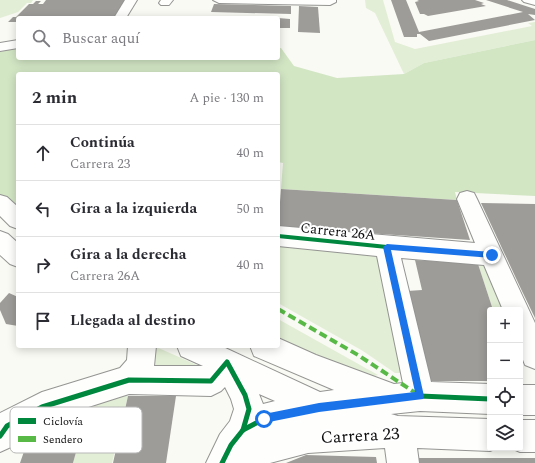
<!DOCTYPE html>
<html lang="es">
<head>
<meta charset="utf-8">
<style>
  :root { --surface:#fff; --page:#f2f2f3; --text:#2b2b33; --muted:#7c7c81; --line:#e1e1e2 }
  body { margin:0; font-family:Spectral,serif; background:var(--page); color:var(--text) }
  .controls { position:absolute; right:12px; bottom:12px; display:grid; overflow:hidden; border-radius:4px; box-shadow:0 2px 10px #0003 }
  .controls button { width:36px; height:36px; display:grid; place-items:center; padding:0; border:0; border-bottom:1px solid var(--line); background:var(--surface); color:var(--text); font:20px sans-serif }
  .stop { position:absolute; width:12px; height:12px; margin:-9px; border:3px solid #1a73e8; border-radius:50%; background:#fff }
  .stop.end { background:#1a73e8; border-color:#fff; box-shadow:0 1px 4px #0008 }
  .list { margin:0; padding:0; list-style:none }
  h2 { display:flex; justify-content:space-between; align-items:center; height:52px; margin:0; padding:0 16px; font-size:17px }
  h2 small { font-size:13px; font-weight:400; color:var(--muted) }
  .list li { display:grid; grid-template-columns:26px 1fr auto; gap:12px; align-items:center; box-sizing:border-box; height:56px; padding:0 16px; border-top:1px solid var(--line) }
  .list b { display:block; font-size:15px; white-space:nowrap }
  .list p { margin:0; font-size:13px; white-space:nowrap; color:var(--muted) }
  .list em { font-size:13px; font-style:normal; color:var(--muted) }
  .icon { flex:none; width:22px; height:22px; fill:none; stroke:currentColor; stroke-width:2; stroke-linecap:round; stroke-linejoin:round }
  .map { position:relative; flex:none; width:535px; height:463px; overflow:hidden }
  .search { position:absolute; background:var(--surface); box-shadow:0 2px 10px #0003; left:16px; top:16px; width:264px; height:44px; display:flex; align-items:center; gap:10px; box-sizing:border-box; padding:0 14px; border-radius:4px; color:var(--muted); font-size:15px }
  .panel { position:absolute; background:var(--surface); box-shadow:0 2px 10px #0003; left:16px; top:72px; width:264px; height:276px; border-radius:4px }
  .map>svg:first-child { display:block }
</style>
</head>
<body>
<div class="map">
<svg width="535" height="463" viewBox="0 0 535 463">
  <rect width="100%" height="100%" fill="#fafaf4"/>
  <g fill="#e2eed5">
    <path d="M0,0h33l-2,3h-4l-9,9 -18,6z"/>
    <path d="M365,0h18l12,42 20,7 117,-23 -4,-3 7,-1v18l-111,23 -20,11 -29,-61 -9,-5z"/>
    <path d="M278,246l102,8 22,119h-7l-32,-22 -85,-48z"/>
    <path d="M478,264l7,3 18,43h-10z"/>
    <path d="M278,319l100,56 -9,2 -91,-38z"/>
    <path d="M154,346l52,23 -62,5z"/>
    <path d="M110,394l18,2 -16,67h-39l5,-18 -51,-2 6,-16z"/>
  </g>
  <path fill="#d2e6c4" d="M535,40v156l-80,-4 2,8 -176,-11 2,-26 -5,-1v-88h-260v138l-18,-17v-143l18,-5v11h260v-10h3l13,18 43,12 67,-4 20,-11z"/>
  <g fill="#9e9c99">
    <path d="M46,0h82l-10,18h-100v4h-10l5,-5h3l13,-13h4l3,-3h5l-3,3h5z"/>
    <path d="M391,0h15l13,32 104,-20 -37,-12h21l28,9v6l-7,-1 7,6 -106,21 -9,-7h-3v3h-13z"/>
    <path d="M417,0h58l9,3 -3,1 5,2 -58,10 -4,-2h-4l-5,-12 4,-1z"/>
    <path d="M214,4l77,2v8l-80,-2z"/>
    <path d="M299,6l19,1 2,26 -22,-1z"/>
    <path d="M278,18l12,1v9h-12z"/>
    <path d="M281,189l176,11 13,40 -192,-13z"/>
    <path d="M481,203l54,1v114l-14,-29z"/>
    <path d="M415,260l63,4 15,46h-3v71h-61l-22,-90 15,-1z"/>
    <path d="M9,293l9,4v29l-12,-2 -6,-14v-7z"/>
    <path d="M128,396h48l-10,67h-53z"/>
    <path d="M27,443l51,2 -5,18h-53z"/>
    <path d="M306,455l70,2 1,6h-91z"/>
    <path d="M417,458h118v5h-117z"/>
  </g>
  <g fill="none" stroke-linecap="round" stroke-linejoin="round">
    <defs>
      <g id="minor">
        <path d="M125,0h12l-11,18h-12z"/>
        <path d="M161,0h12l-4,5h-8l-2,-2z"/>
        <path d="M213,0h123v2l-6,3 -111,-2z"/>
        <path d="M522,0h13v5l-11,-3z"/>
        <path d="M18,40v8l-18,3v-8z"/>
        <path d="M467,191l7,2 3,6 58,124v46l-10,-4 -5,-13v-42h-17l-19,-45 -83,-7 30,124 59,2v30l-70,-3 -29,3 7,2 92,3v29h7l-7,3 -73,-3 2,15h-32l-2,-15 -77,5 -38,10h-64l14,-29 10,-13 4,-12 -3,-10 -6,-12 -4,4 -10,5 -82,-2 -81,26 -30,17 -7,10 -11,5v-39l42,-21 78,-24 7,-8 1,-14h28l-2,20h49l-22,-10 -4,-10h44l99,46 14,-2 -80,-34 -4,-10h28v-8l38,17 78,29 9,-1 -26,-127 -99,-10v-20l197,17 -18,-44 3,-6zM259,394l16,7 -12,3z"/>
        <path d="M0,195l7,2 11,10v22l-8,-3 -10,-10z"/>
        <path d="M0,231l8,3 10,9v24l-8,-3 -10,-9z"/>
        <rect x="520" y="385" width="15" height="30"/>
        <path d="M520,420h15v32h-15l-9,-4h9z"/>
      </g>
    </defs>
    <use href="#minor" stroke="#949492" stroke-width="2"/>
    <use href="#minor" fill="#fefefd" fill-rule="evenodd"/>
    <path stroke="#58b947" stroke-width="4" stroke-dasharray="8 4" stroke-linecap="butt" d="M278,309l80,46 62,41"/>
    <defs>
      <path id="cycleway-far1" d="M278,236l109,11 105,8"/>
      <g id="cycleway">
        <path d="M0,436l7,-10 35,-19 87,-27 82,1 16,-19 18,33 4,14 -6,21"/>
        <path d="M222,463l9,-18 12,-15 21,-11 55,-12 101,-11 70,3"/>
      </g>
    </defs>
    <use href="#cycleway-far1" stroke="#fff" stroke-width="6"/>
    <use href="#cycleway" stroke="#fff" stroke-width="8"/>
    <use href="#cycleway-far1" stroke="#00873e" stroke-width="4"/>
    <use href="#cycleway" stroke="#00873e" stroke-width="5"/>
  </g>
  <path fill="#1a73e8" d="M387,244l105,8 3,3 -3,3 -101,-8 33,146 -1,3 -104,13 -55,11 -3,-1 -2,-3 2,-3 3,-2 55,-11 96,-11 -32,-145z"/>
  <g text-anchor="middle" stroke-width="4" stroke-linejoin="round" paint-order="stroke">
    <g font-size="14" fill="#0e0e0e" stroke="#fff">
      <text transform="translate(338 231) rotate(6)" y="5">Carrera 26A</text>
    </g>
    <g font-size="17" fill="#0e0e0e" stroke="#fff">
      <text transform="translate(360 435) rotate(-3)" y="6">Carrera 23</text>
    </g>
  </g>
  <rect x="10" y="407" width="132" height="46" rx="6" fill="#fff" stroke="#b7b7b7" stroke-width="1"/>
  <rect x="18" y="418" width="18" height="6" fill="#00873e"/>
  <rect x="18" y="436" width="18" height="6" fill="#58b947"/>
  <g font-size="11" fill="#0e0e0e">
    <text x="43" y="425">Ciclovía</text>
    <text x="43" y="443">Sendero</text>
  </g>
</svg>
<div class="controls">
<button>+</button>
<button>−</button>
<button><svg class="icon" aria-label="locate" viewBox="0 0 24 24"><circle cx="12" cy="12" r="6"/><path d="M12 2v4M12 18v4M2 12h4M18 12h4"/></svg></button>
<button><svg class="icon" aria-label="layers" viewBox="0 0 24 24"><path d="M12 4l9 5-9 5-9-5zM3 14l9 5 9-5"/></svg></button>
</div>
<div class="stop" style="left:264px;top:419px"></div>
<div class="stop end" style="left:492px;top:255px"></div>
<div class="search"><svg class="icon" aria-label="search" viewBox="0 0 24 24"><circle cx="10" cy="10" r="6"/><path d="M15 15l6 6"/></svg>Buscar aquí</div>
<section class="panel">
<h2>2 min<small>A pie · 130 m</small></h2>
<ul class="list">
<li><svg class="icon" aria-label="ahead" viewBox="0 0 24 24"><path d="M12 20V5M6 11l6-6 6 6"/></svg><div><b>Continúa</b><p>Carrera 23</p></div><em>40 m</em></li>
<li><svg class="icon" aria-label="left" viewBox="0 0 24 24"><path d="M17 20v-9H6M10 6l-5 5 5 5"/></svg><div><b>Gira a la izquierda</b></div><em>50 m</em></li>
<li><svg class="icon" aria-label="right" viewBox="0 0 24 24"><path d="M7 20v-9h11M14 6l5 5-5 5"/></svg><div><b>Gira a la derecha</b><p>Carrera 26A</p></div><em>40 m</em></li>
<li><svg class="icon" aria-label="arrive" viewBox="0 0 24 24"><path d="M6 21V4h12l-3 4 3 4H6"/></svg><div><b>Llegada al destino</b></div></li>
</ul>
</section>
</div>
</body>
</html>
